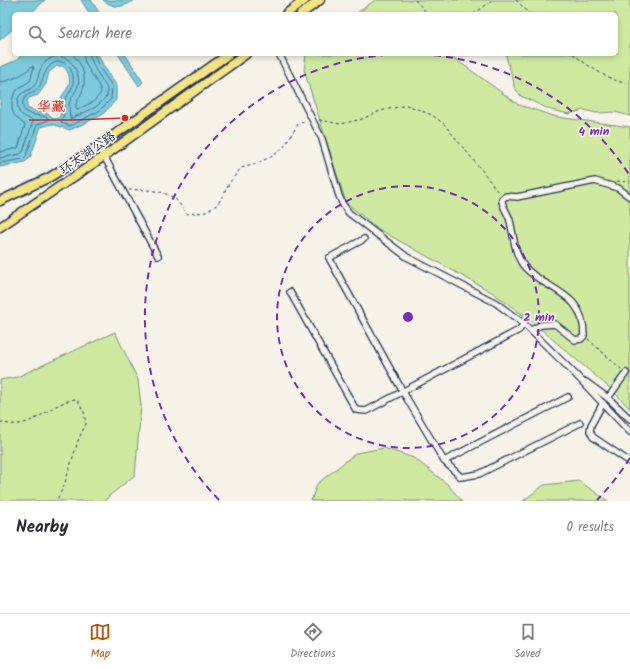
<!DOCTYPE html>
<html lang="en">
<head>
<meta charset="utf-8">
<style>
  :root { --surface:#fff; --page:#f2f2f3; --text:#2b2b33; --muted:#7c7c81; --line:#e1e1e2; --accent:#b45309 }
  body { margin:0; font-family:Kalam,"LXGW WenKai TC",sans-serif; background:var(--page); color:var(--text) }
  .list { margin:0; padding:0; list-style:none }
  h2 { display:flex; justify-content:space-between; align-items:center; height:52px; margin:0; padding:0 16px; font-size:17px }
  h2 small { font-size:13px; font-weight:400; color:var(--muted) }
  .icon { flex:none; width:22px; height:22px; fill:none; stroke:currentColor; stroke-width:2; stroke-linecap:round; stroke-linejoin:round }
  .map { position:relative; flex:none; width:630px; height:501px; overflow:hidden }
  .search { position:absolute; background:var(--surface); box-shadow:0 2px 6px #0003; left:12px; right:12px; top:12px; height:44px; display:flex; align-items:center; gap:10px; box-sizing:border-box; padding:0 14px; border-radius:6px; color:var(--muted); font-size:15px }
  .sheet { height:112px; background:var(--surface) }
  nav { display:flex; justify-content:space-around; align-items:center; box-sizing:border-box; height:56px; border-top:1px solid var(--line); background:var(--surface); font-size:11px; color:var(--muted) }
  nav a { display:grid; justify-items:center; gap:2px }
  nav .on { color:var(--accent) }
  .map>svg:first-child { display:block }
</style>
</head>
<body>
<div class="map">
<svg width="630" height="501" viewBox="0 0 630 501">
  <rect width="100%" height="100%" fill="#f7f3e8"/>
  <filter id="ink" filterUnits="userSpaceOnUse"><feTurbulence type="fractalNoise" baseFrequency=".025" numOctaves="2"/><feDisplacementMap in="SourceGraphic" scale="8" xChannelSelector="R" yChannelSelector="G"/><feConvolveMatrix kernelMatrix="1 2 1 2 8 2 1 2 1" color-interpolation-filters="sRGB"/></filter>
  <g filter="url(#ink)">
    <g fill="#cfeaa0" stroke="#758c7f">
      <path d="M375,0h255v116l-15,-4 -18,1 -14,-3 -14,4 -18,-4 -30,-14 -7,-9c0,-11 -7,-22 -8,-33h110v-40h-260z"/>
      <path d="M306,54h166l-2,1 -19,1 68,49 38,12 73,10v282l-18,-19 -82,-70 -37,-27 -113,-63 -34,-27 -42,-133z"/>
      <path d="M115,332l23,48 3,26 -6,69 -26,21 -4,5h-105v-121l17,-3z"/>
      <path d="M384,448l30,10 33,26 15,17h-151l6,-17 39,-31z"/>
      <path d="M579,481l29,20h-85l21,-16z"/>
    </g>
    <g fill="#7ccada" stroke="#558ca8" fill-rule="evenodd">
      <path d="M0,0h45l-15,14h-16v14l-14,12z"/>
      <path d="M81,0h10l9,14h-10z"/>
      <path d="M103,0h32c-12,7 -19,10 -32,0z"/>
      <path d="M22,54h76l5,11 13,20v15l-14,15 -32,15 -18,-6 -11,3 -11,31 -5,4 -25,5v-100l17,-7zM57,66h6c6,6 9,14 4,23 -2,3 -5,6 -6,10 -2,7 2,13 -2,19l-5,1c-7,-9 -17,-6 -27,-11v-7l2,-3 9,-3 8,-11 3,-12z"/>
      <path d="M118,54h7l18,28 -4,4z"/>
    </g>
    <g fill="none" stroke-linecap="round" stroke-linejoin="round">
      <g stroke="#426d90" stroke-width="1">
        <path d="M72,54c11,10 16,26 9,40 -2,6 -6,8 -5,14l1,2 16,-8 8,-9c0,-10 -17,-24 -18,-39"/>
        <path d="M0,82c11,-1 25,-8 32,-16l2,1 -4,14 -11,7 -5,6 -2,7v8l2,6 11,10 -7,23 -18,4"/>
        <path d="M0,158l20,-4 3,-2 10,-31c-4,-4 -14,-4 -15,-13 -3,-18 9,-14 16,-22 5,-6 4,-14 8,-20 14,-18 31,-9 36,10 3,10 -4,16 -8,25 -2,4 0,13 0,18l26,-12 11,-11v-8l-12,-19 -6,-15"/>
        <path d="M0,163l23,-4 3,-3 11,-31 11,-5v-2c-7,-4 -17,-1 -23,-7 -3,-3 -3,-9 -1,-12 3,-6 10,-5 14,-10 6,-9 6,-23 18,-27 4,-1 8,0 11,3 7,6 8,17 4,25 -2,4 -5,7 -6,11 -3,8 2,11 -4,20l1,2 8,3 29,-15 12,-12 1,-13 -13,-19 -5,-13"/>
      </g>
      <defs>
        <g id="minor">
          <path d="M279,54l43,85 17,57 4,9 6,8 58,44 89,46 28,21 51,50 55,58"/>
          <path d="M98,147l6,9 54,100"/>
          <path d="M364,239l-35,19 74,134 41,69"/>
          <path d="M290,292l66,118 10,1 153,-81 5,-6"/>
          <path d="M531,330l10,-5 14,-1 20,16 6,-1 3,-3c0,-32 -17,-40 -42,-55 -7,-5 -14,-9 -19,-16 -9,-12 -9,-29 -13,-44 -1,-7 -9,-15 -8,-22l4,-3 11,1 78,-16 23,7 12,9"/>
          <path d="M586,382l22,16 22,21"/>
          <path d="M568,397l-124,64 17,16 18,-3 101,-51"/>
          <path d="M608,398l18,-25"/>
          <path d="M603,403l-12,22 -1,6 3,6 37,25"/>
        </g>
        <g id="highway">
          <path d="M286,14l19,-14"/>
          <path d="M301,14l19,-14"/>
          <path d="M0,201l50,-24 44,-28 135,-95"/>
          <path d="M0,227l100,-68 146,-105"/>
        </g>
      </defs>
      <use href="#minor" stroke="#1b2f5e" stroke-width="8"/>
      <use href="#highway" stroke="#1b2f5e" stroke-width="11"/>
      <g stroke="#1b2f5e" stroke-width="1" stroke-dasharray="3 3" stroke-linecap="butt">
        <path d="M415,0l13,14"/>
        <path d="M516,0l14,14"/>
        <path d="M474,14l19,-14"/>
        <path d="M573,54c15,12 38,28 57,30"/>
        <path d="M319,120l22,4 21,-5 18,-8 27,-6 25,10 12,9 40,49 13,18 3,2"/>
        <path d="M617,181l13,1"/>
        <path d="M129,190c14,-1 35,0 46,9 5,4 8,11 12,15l19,-2 12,-8 12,-22 11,-14 12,-3 20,-9 11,-9 14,-23 8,-3"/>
        <path d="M588,339l33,30"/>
        <path d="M0,422c34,10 45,-17 75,-23l3,2 6,11 2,12 -7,14 -15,48 -8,15"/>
      </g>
      <use href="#minor" stroke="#f7f3e8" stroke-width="5.5"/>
      <use href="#highway" stroke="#f6e381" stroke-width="8"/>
    </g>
  </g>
  <g fill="none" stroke="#7b2cbf" stroke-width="2" stroke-dasharray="7 5">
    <circle cx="408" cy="317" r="131"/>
    <path d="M630 458A263 263 0 0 1 597 500M219 500A263 263 0 0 1 406 54M410 54A263 263 0 0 1 630 176"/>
  </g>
  <g text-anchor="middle" stroke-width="3.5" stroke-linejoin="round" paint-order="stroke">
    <g font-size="13" fill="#1b2f5e" stroke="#f7f3e8">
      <text transform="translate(87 152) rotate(-35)" y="5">环太湖公路</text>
    </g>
  </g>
  <circle cx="408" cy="317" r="6" fill="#7b2cbf" stroke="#f7f3e8" stroke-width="2"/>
  <g font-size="12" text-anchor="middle" font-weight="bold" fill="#7b2cbf" stroke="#f7f3e8" stroke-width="3.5" stroke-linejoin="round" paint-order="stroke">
    <text x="594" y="135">4 min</text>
    <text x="539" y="321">2 min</text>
  </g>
  <path fill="none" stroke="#d62828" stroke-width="1.5" d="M125 118L73 120H29"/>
  <circle fill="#d62828" stroke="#f7f3e8" stroke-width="1.5" cx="125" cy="118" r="4"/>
  <g font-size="14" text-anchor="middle" font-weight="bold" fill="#d62828" stroke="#f7f3e8" stroke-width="3.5" stroke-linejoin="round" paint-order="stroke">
    <text x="51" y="111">华藏</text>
  </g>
</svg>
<div class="search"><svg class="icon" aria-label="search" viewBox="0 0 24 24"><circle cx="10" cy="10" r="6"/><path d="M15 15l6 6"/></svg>Search here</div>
</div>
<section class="sheet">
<h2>Nearby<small>0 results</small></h2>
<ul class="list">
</ul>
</section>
<nav>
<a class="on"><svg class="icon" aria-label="map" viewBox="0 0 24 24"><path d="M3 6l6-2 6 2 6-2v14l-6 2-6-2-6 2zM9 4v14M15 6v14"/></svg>Map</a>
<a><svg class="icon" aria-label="directions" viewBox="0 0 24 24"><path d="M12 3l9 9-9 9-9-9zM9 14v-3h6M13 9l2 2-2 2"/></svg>Directions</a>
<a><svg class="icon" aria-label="saved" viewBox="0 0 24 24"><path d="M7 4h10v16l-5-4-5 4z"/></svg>Saved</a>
</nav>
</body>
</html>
